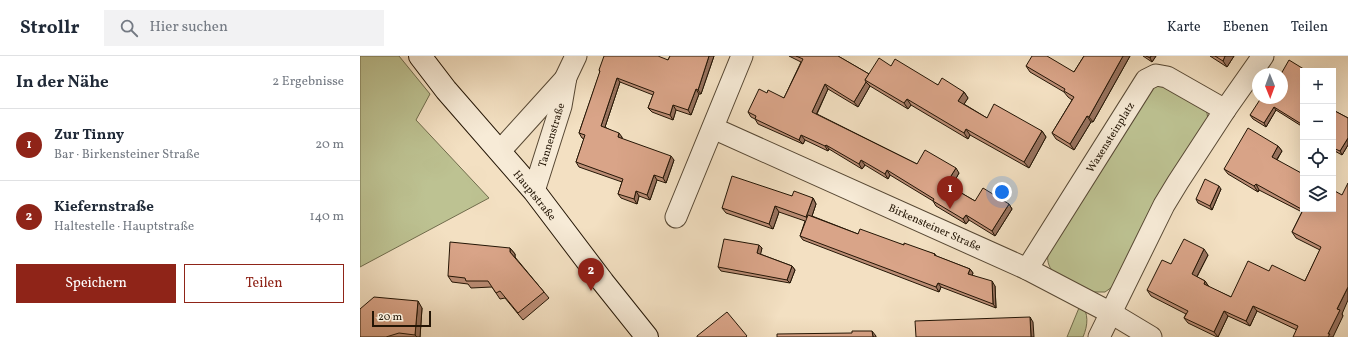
<!DOCTYPE html>
<html lang="de">
<head>
<meta charset="utf-8">
<style>
  :root { --surface:#fff; --page:#f2f2f3; --text:#1f2937; --muted:#747a83; --line:#e0e1e3; --accent:#8f2418 }
  body { margin:0; font-family:Vollkorn,serif; background:var(--page); color:var(--text) }
  .controls { position:absolute; right:12px; top:12px; display:grid; overflow:hidden; border-radius:0px; box-shadow:0 4px 16px #0002 }
  .controls button { width:36px; height:36px; display:grid; place-items:center; padding:0; border:0; border-bottom:1px solid var(--line); background:var(--surface); color:var(--text); font:20px sans-serif }
  .compass { position:absolute; left:892px; top:12px; width:36px; height:36px; border-radius:50%; background:var(--surface); box-shadow:0 4px 16px #0002; rotate:179deg }
  .scale { position:absolute; left:12px; bottom:10px; width:59px; box-sizing:border-box; padding-left:4px; border:2px solid #231505; border-top:0; font-size:11px; line-height:14px; white-space:nowrap; color:#231505; -webkit-text-stroke:3px #f7ebd7; paint-order:stroke }
  .you { position:absolute; left:642px; top:136px; width:14px; height:14px; margin:-10px; border:3px solid #fff; border-radius:50%; background:#1a73e8; box-shadow:0 0 0 6px #1a73e833 }
  .badge { display:grid; place-items:center; width:26px; height:26px; border-radius:50%; background:var(--accent); color:#fff; font-size:13px; font-weight:700 }
  .pin { position:absolute; translate:-50% -33px; filter:drop-shadow(0 1px 2px #0008) }
  .pin::after { content:''; position:absolute; top:21px; width:14px; height:12px; background:inherit; clip-path:polygon(0 0,100% 0,50% 100%) }
  .list { margin:0; padding:0; list-style:none }
  h2 { display:flex; justify-content:space-between; align-items:center; height:52px; margin:0; padding:0 16px; font-size:17px }
  h2 small { font-size:13px; font-weight:400; color:var(--muted) }
  .list li { display:grid; grid-template-columns:26px 1fr auto; gap:12px; align-items:center; box-sizing:border-box; height:72px; padding:0 16px; border-top:1px solid var(--line) }
  .list b { display:block; font-size:15px; white-space:nowrap }
  .list p { margin:0; font-size:13px; white-space:nowrap; color:var(--muted) }
  .list em { font-size:13px; font-style:normal; color:var(--muted) }
  .actions { display:flex; gap:8px; padding:12px 16px }
  .actions a { flex:1; padding:9px 0; border:1px solid var(--accent); border-radius:0px; text-align:center; font-size:14px; color:var(--accent) }
  .actions .main { background:var(--accent); color:#fff }
  .icon { flex:none; width:22px; height:22px; fill:none; stroke:currentColor; stroke-width:2; stroke-linecap:round; stroke-linejoin:round }
  .map { position:relative; flex:none; width:988px; height:281px; overflow:hidden }
  header { display:flex; align-items:center; gap:24px; box-sizing:border-box; height:56px; padding:0 20px; background:var(--surface); border-bottom:1px solid var(--line) }
  header strong { font-size:19px }
  nav { display:flex; gap:22px; margin-inline-start:auto; font-size:14px }
  .search { width:280px; height:36px; background:var(--page); display:flex; align-items:center; gap:10px; box-sizing:border-box; padding:0 14px; border-radius:0px; color:var(--muted); font-size:15px }
  main { display:flex }
  aside { flex:1; background:var(--surface) }
  .map>svg:first-child { display:block }
</style>
</head>
<body>
<header>
<strong>Strollr</strong>
<div class="search"><svg class="icon" aria-label="search" viewBox="0 0 24 24"><circle cx="10" cy="10" r="6"/><path d="M15 15l6 6"/></svg>Hier suchen</div>
<nav><a>Karte</a><a>Ebenen</a><a>Teilen</a></nav>
</header>
<main>
<aside>
<h2>In der Nähe<small>2 Ergebnisse</small></h2>
<ul class="list">
<li><span class="badge">1</span><div><b>Zur Tinny</b><p>Bar · Birkensteiner Straße</p></div><em>20 m</em></li>
<li><span class="badge">2</span><div><b>Kiefernstraße</b><p>Haltestelle · Hauptstraße</p></div><em>140 m</em></li>
</ul>
<div class="actions"><a class="main">Speichern</a><a>Teilen</a></div>
</aside>
<div class="map">
<svg width="988" height="281" viewBox="0 0 988 281">
  <rect width="100%" height="100%" fill="#f3e0c2"/>
  <filter id="stains"><feTurbulence type="fractalNoise" baseFrequency=".005" numOctaves="4"/><feColorMatrix values="0 0 0 0 .2 0 0 0 0 .09 0 0 0 0 .02 0 0 0 .5 -.17"/></filter>
  <radialGradient id="worn" r=".72"><stop offset=".6" stop-color="#630" stop-opacity="0"/><stop offset="1" stop-color="#630" stop-opacity=".3"/></radialGradient>
  <g fill="#bdc292" stroke="#706c4c">
    <path d="M0,0h39l31,38 -14,26 73,78 -129,69z"/>
    <path d="M798,30l6,1 39,21 4,5 1,7 -93,165 -10,7h-11l-41,-20c-5,-7 -6,-11 -5,-19l103,-164z"/>
    <path d="M721,247c8,11 7,22 2,34h-16z"/>
  </g>
  <g fill="none" stroke-linecap="round" stroke-linejoin="round">
    <defs>
      <g id="minor">
        <path d="M353,72l314,141 84,44 40,24"/>
        <path d="M140,95l66,-73"/>
        <path d="M174,135l27,-85 5,-29 10,-21"/>
        <path d="M316,161l66,-161"/>
        <path d="M667,213l119,-189 10,-5 11,2 58,33"/>
        <path d="M739,281l65,-132 14,-23 47,-72 38,-54"/>
      </g>
      <path id="secondary" d="M60,0l26,34 88,101 69,91 44,55"/>
    </defs>
    <use href="#minor" stroke="#574834" stroke-width="23"/>
    <use href="#secondary" stroke="#231505" stroke-width="24"/>
    <use href="#minor" stroke="#f7ebd7" stroke-width="21"/>
    <use href="#secondary" stroke="#f7ebd7" stroke-width="22"/>
  </g>
  <g fill="#bb8d75" stroke="#231505">
    <path d="M310,0h44l-13,38h-2l-8,21 -15,-5 -3,10 -21,-8 -4,-4 5,-13 -33,-13 -15,45 17,10v2l52,21 -8,23 -9,-3 -7,20 -11,-4 -2,8 -16,-6 -3,-4 4,-12 -43,-15 -3,-5 8,-23 -2,-1 -3,-5 21,-61 -1,-2 69,-10z"/>
    <path d="M429,0h49l31,18 22,-8 47,19 26,7 4,6 -4,6 23,14 55,13 4,6 -17,31 -59,-33 -2,4 -57,-34 -3,4 -38,-23 -12,21 -30,-18 -11,25 100,50 42,9 -8,14 24,14 34,3 3,5 -17,27 -26,-16 -3,4 -30,-18 -3,-5 -43,-26 -2,4 -23,-14 -3,4 -33,-20 -1,2 -23,-11 -2,4 -45,-20 -3,-5 -4,-2 -3,-5 19,-19 17,5 17,-36z"/>
    <path d="M724,0h46l-37,66h-2l-17,28 -18,-11 -4,-6 20,-33 -4,-3 -4,-5 -34,-20 -4,-6 48,6z"/>
    <path d="M783,0h13l-4,6z"/>
    <path d="M850,0h24l-7,11z"/>
    <path d="M943,15v56l-27,-17 -10,17 -13,-8 -3,-4 32,-17z"/>
    <path d="M973,54l15,8v27l-6,10 -9,-5z"/>
    <path d="M918,90l4,5 -5,9 56,49 9,105 1,2 -46,14 -40,-19 -7,15 -22,-10 -10,21h-1l-29,-14 -4,-5 2,-4 -35,-18 -4,-6 61,-35 -11,22 8,4 4,6 22,10 38,-26 36,10 15,-31 -24,-12 -4,-6 10,-20 -43,-22 -1,2 -30,-18 -4,-5z"/>
    <path d="M861,133l-9,21 -14,-7 -2,-4z"/>
    <path d="M432,140l21,2 3,6 -4,12 46,18 46,11 31,9 1,2 34,13 3,4 -1,2 23,11 1,22 -55,-21 -2,5 -136,-52 -3,-4 5,-15 -26,-9 -6,17 -47,-16 -4,-5z"/>
    <path d="M150,192l5,6v3l29,35 5,6 -26,22 -18,-22 -5,1 -8,-12 -21,1 -3,-4 -16,-2 -4,-6z"/>
    <path d="M402,192l-2,6 32,12 3,4 -5,13 -69,-12 -3,-4z"/>
    <path d="M62,252l-2,29h-60z"/>
  </g>
  <g fill="#98735f" stroke="#231505">
    <path d="M349,0h5l-13,38 -3,-4z"/>
    <path d="M763,0h7l-37,66 -4,-5z"/>
    <path d="M791,0h5l-4,6 -2,-4z"/>
    <path d="M865,0h9l-7,11 -4,-6z"/>
    <path d="M257,22l3,4 -16,48 -3,-4z"/>
    <path d="M506,26l4,4 -12,21 -4,-5z"/>
    <path d="M465,28l3,5 -13,28 -3,-5z"/>
    <path d="M336,33l3,5 -8,21 -3,-5z"/>
    <path d="M604,36l4,6 -6,9 -4,-6z"/>
    <path d="M547,43l4,6 -3,4 -4,-6z"/>
    <path d="M313,49l3,5 -3,10 -3,-5z"/>
    <path d="M914,51l2,3 -10,17 -2,-4z"/>
    <path d="M727,60l4,6 -17,28 -4,-6z"/>
    <path d="M606,73l4,6 -2,4 -4,-6z"/>
    <path d="M682,75l4,6 -17,31 -5,-6z"/>
    <path d="M259,77l3,4 -1,5 -3,-5z"/>
    <path d="M441,79l4,5 -2,4 -4,-4z"/>
    <path d="M988,82v7l-6,10 -2,-4z"/>
    <path d="M466,89l3,4 -1,2 -3,-5z"/>
    <path d="M918,90l4,5 -7,11 -3,-5z"/>
    <path d="M311,100l3,4 -8,23 -3,-5z"/>
    <path d="M501,104l4,5 -3,4 -3,-5z"/>
    <path d="M596,112l3,5 -9,16 -4,-5z"/>
    <path d="M527,114l3,5 -2,4 -3,-5z"/>
    <path d="M294,119l3,5 -7,20 -3,-5z"/>
    <path d="M896,128l3,6 -1,2 -4,-6z"/>
    <path d="M859,130l2,3 -9,21 -2,-4z"/>
    <path d="M276,135l3,5 -2,8 -3,-5z"/>
    <path d="M453,142l3,6 -6,18 -4,-5z"/>
    <path d="M649,148l3,5 -17,27 -3,-5z"/>
    <path d="M415,150l4,6 -6,17 -4,-5z"/>
    <path d="M606,159l3,5 -3,4 -3,-5z"/>
    <path d="M399,189l3,3 -2,9 -3,-4z"/>
    <path d="M150,192l5,6v4l-5,-6z"/>
    <path d="M844,193l4,6 -13,25 -3,-6z"/>
    <path d="M432,210l3,4 -5,13 -3,-3z"/>
    <path d="M610,213l3,4 -2,5 -3,-4z"/>
    <path d="M632,225l3,5 1,22 -3,-4z"/>
    <path d="M845,225l4,6 -5,-3z"/>
    <path d="M578,227l3,4 -2,5 -3,-5z"/>
    <path d="M988,231v13l-6,14 1,2 -10,21h-5v-3l9,-25z"/>
    <path d="M58,245l4,7 -2,29h-3l-2,-2z"/>
    <path d="M893,250l4,5 -7,15 -4,-5z"/>
    <path d="M864,255l4,5 -10,21 -4,-5z"/>
    <path d="M670,261l3,5 1,15h-3z"/>
    <path d="M512,275l4,5v1h-3z"/>
  </g>
  <g fill="#d9a488" stroke="#231505">
    <path d="M244,0h54l10,4 2,-4h39l-11,34 -2,-1 -8,21 -15,-5 -3,10 -22,-7 6,-16 -37,-14 -16,48 18,7 -1,4 53,19 -8,22 -9,-3 -7,20 -11,-4 -2,8 -16,-5 5,-15 -47,-17 9,-27 -6,-2 21,-62 -1,-1z"/>
    <path d="M436,0h42l31,18 -4,6 1,2 -12,20 -29,-18 -13,28 105,52 8,-14 31,18 -10,16 29,17 8,-13 26,16 -17,27 -26,-16 -3,4 -30,-18 1,-2 -47,-29 -2,4 -24,-14 -2,4 -33,-19 -1,1 -24,-11 -2,5 -44,-21 1,-3 -8,-4 11,-23 8,4 1,-3 16,8 19,-39z"/>
    <path d="M672,0h15l27,16 10,-16h39l-34,61 -2,-1 -17,28 -18,-11 22,-36 -10,-6 1,-2 -39,-23z"/>
    <path d="M786,0h5l-1,2z"/>
    <path d="M855,0h10l-2,5z"/>
    <path d="M519,2l12,8 4,-7 43,26 4,-7 22,14 -6,9 29,17 7,-14 48,27 -18,31 -58,-33 -2,4 -57,-34 -3,4 -39,-23z"/>
    <path d="M929,4l18,11h-4v54l-29,-18 -10,16 -14,-8 11,-17h21v-24h-1z"/>
    <path d="M973,54l15,8v20l-8,13 -7,-3z"/>
    <path d="M888,72l30,18 -6,11 31,17v35h30v-19l9,5 6,-12v104l-11,22 3,1 -12,24h2l-2,3h-35l5,-11 -45,-20 -7,15 -22,-10 -10,21 -30,-14 4,-7 -41,-21 15,-30 9,4 13,-25 20,10 -12,25 13,7 -1,3 27,13 17,-36 21,10 3,-6 33,16 16,-34 -29,-15 11,-22 -47,-26 -2,2 -30,-17z"/>
    <path d="M372,120l60,20 2,-5 19,7 -7,19 -31,-11 -6,18 -47,-16z"/>
    <path d="M845,123l14,7 -9,20 -14,-7z"/>
    <path d="M448,159l50,19 2,-5 44,16v-2l31,11 -1,1 36,14 -2,5 24,7 1,23 -55,-21 -2,4 -136,-51z"/>
    <path d="M364,183l35,6 -2,8 35,13 -5,14 -69,-13z"/>
    <path d="M90,186l60,6v4l34,40 -26,21 -18,-22 -4,2 -8,-12h-22l-1,-3 -17,-2z"/>
    <path d="M14,241l44,4 -3,34 -16,-2 -13,4h-26v-28z"/>
    <path d="M367,256l20,24 -1,1h-49v-1z"/>
    <path d="M670,261l1,20h-115l-1,-16z"/>
    <path d="M492,275h20l1,6h-96v-3l75,-1z"/>
  </g>
  <g text-anchor="middle" stroke-width="3" stroke-linejoin="round" paint-order="stroke">
    <g font-size="11" fill="#231505" stroke="#f7ebd7">
      <text transform="translate(191 79) rotate(-73)" y="4">Tannenstraße</text>
      <text transform="translate(750 81) rotate(-58)" y="4">Waxensteinplatz</text>
      <text transform="translate(175 139) rotate(51)" y="4">Hauptstraße</text>
      <text transform="translate(575 171) rotate(24)" y="4">Birkensteiner Straße</text>
    </g>
  </g>
  <rect width="100%" height="100%" filter="url(#stains)"/>
  <rect width="100%" height="100%" fill="url(#worn)"/>
</svg>
<div class="controls">
<button>+</button>
<button>−</button>
<button><svg class="icon" aria-label="locate" viewBox="0 0 24 24"><circle cx="12" cy="12" r="6"/><path d="M12 2v4M12 18v4M2 12h4M18 12h4"/></svg></button>
<button><svg class="icon" aria-label="layers" viewBox="0 0 24 24"><path d="M12 4l9 5-9 5-9-5zM3 14l9 5 9-5"/></svg></button>
</div>
<svg class="compass" viewBox="-18 -18 36 36"><path d="M0-13l5 13h-10z" fill="#e53935"/><path d="M0 13l5-13h-10z" fill="#747a83"/></svg>
<div class="scale">20 m</div>
<div class="you"></div>
<div class="pin badge" style="left:590px;top:153px">1</div>
<div class="pin badge" style="left:231px;top:235px">2</div>
</div>
</main>
</body>
</html>
